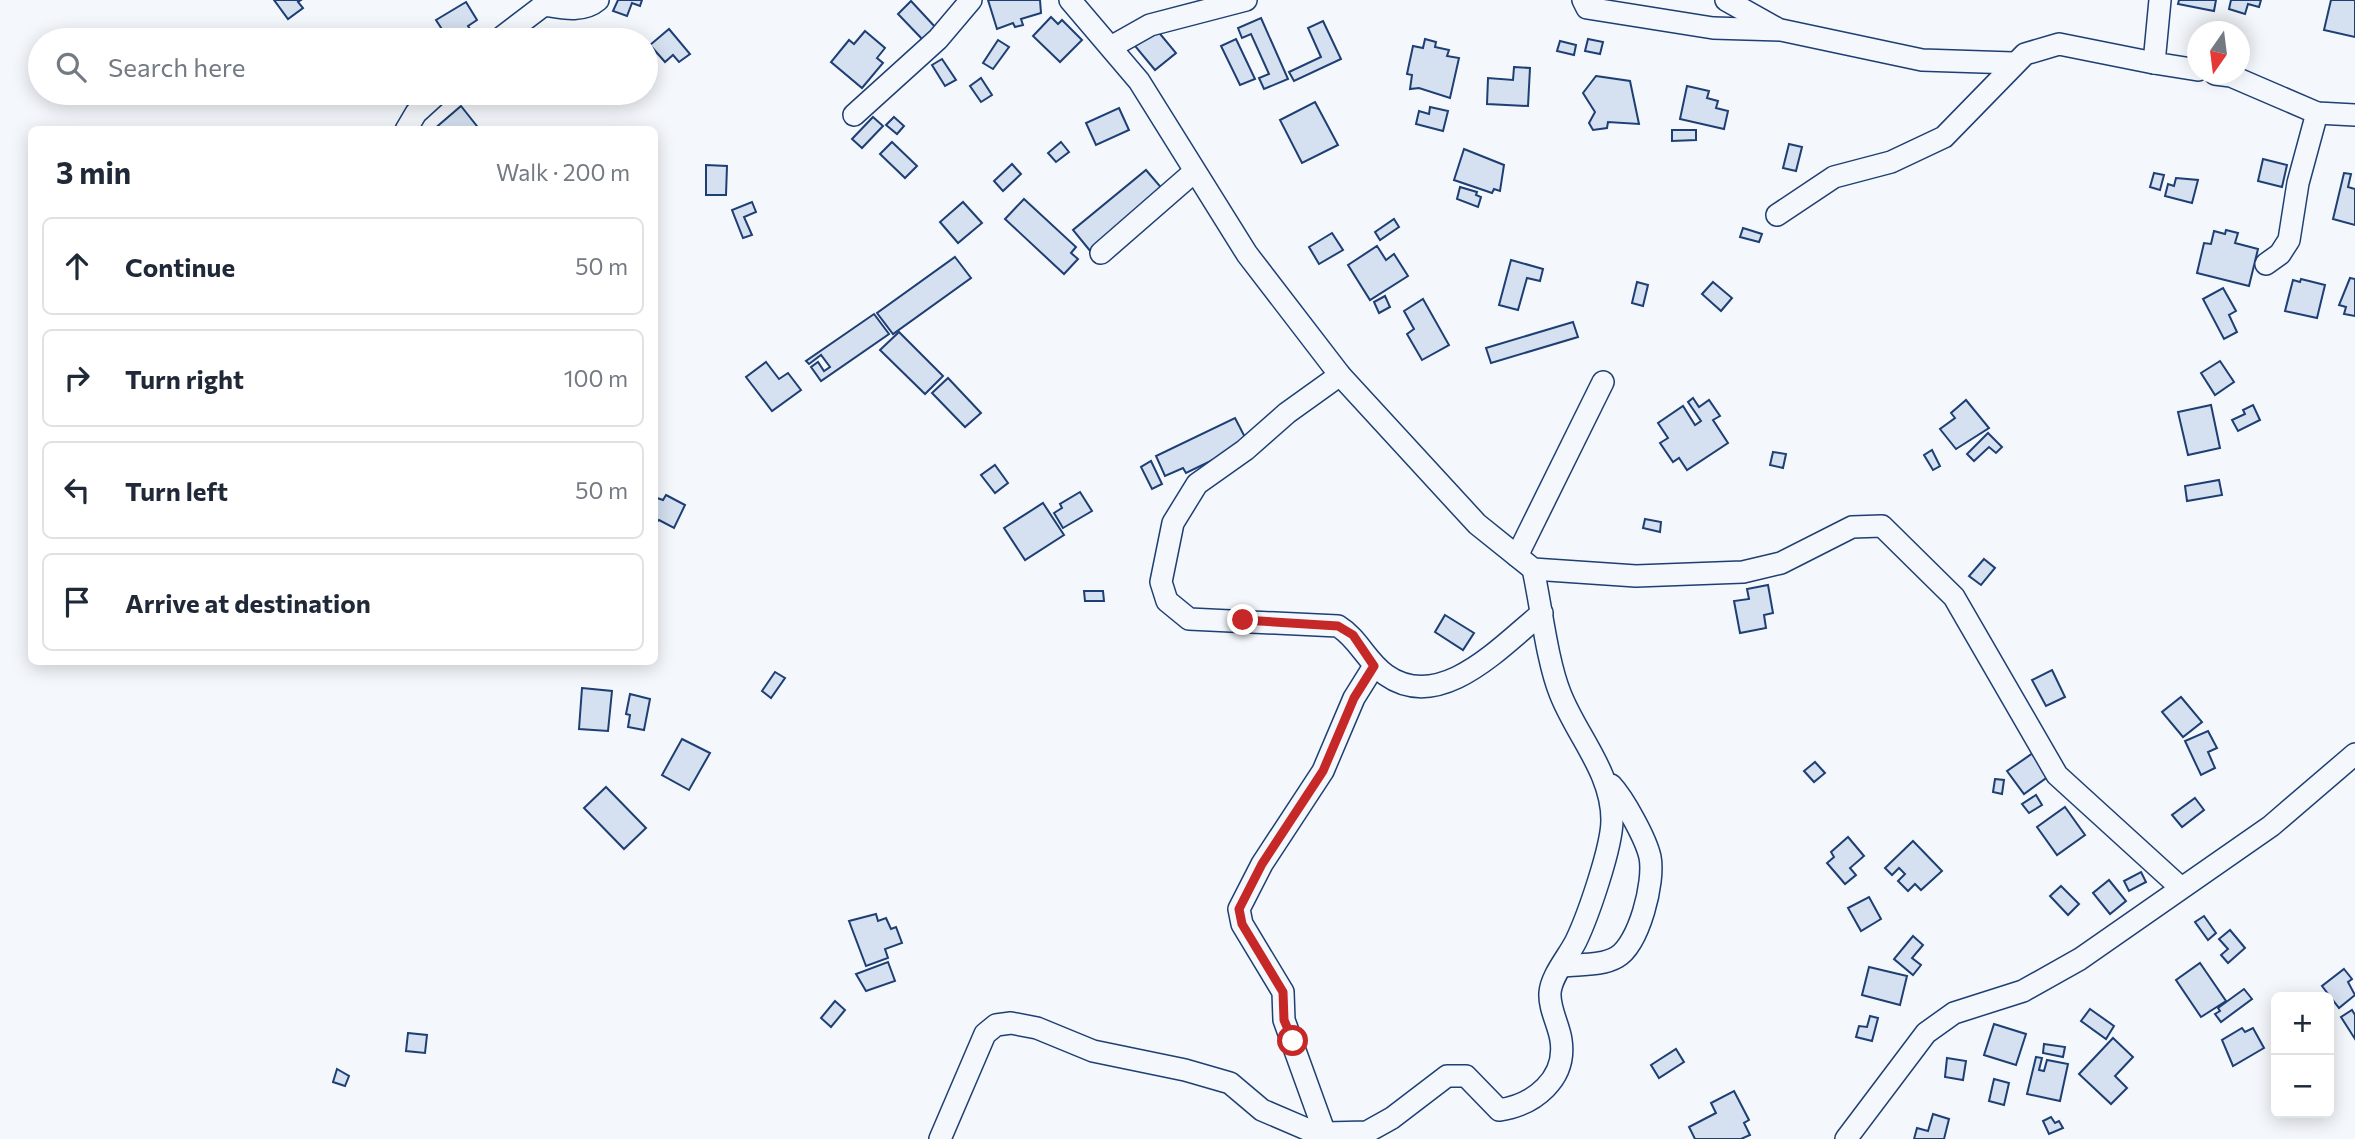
<!DOCTYPE html>
<html lang="en">
<head>
<meta charset="utf-8">
<style>
  :root { --surface:#fff; --page:#f2f2f3; --text:#1f2937; --muted:#747a83; --line:#e0e1e3 }
  body { margin:0; font-family:Commissioner,sans-serif; background:var(--page); color:var(--text) }
  .controls { position:absolute; right:21px; bottom:21px; display:grid; overflow:hidden; border-radius:10px; box-shadow:0 4px 18px #0003 }
  .controls button { width:63px; height:63px; display:grid; place-items:center; padding:0; border:0; border-bottom:2px solid var(--line); background:var(--surface); color:var(--text); font:35px sans-serif }
  .compass { position:absolute; left:2187px; top:21px; width:63px; height:63px; border-radius:50%; background:var(--surface); box-shadow:0 4px 18px #0003; rotate:194deg }
  .stop { position:absolute; width:21px; height:21px; margin:-16px; border:5px solid #c62828; border-radius:50%; background:#fff }
  .stop.end { background:#c62828; border-color:#fff; box-shadow:0 2px 7px #0008 }
  .list { margin:0; padding:0; list-style:none }
  h2 { display:flex; justify-content:space-between; align-items:center; height:91px; margin:0; padding:0 28px; font-size:30px }
  h2 small { font-size:23px; font-weight:400; color:var(--muted) }
  .list li { display:grid; grid-template-columns:46px 1fr auto; gap:21px; align-items:center; box-sizing:border-box; height:98px; margin:0 14px 14px; padding:0 14px; border:2px solid var(--line); border-radius:10px }
  .list b { display:block; font-size:26px; white-space:nowrap }
  .list em { font-size:23px; font-style:normal; color:var(--muted) }
  .icon { flex:none; width:38px; height:38px; fill:none; stroke:currentColor; stroke-width:2; stroke-linecap:round; stroke-linejoin:round }
  .map { position:relative; flex:none; width:2355px; height:1139px; overflow:hidden }
  .search { position:absolute; background:var(--surface); box-shadow:0 4px 18px #0003; left:28px; top:28px; width:630px; height:77px; display:flex; align-items:center; gap:18px; box-sizing:border-box; padding:0 24px; border-radius:38px; color:var(--muted); font-size:26px }
  .panel { position:absolute; background:var(--surface); box-shadow:0 4px 18px #0003; left:28px; top:126px; width:630px; height:539px; border-radius:10px }
  .map>svg:first-child { display:block }
</style>
</head>
<body>
<div class="map">
<svg width="2355" height="1139" viewBox="0 0 2355 1139">
  <rect width="100%" height="100%" fill="#f4f7fb"/>
  <g fill="#d5e0f0" stroke="#1d3f73" stroke-width="2">
    <path d="M274,0h27l-3,2 5,6 -15,11z"/>
    <path d="M618,0h24l-2,6 -8,-3 -5,13 -14,-5z"/>
    <path d="M988,0h52l1,13 -20,6 2,6 -8,2 -2,-4 -16,6z"/>
    <path d="M2179,0h37l-2,11 -36,-7z"/>
    <path d="M2231,0h30l-2,7 -11,-3 -3,10 -16,-5z"/>
    <path d="M2331,0h24v37l-31,-7z"/>
    <path d="M911,1l26,28 -13,12 -26,-27z"/>
    <path d="M466,2l11,18 -9,6 7,11 -17,3 -2,-3 -7,3 -13,-20z"/>
    <path d="M1051,17l7,7 4,-4 20,20 -22,22 -27,-26z"/>
    <path d="M1261,18l27,61 -24,10 -5,-11 10,-4 -18,-40 -9,4 -4,-10z"/>
    <path d="M1323,21l18,38 -47,22 -5,-9 32,-15 -13,-29z"/>
    <path d="M669,29l21,25 -11,8 -6,-7 -8,7 -15,-17z"/>
    <path d="M1156,29l20,24 -21,17 -20,-24z"/>
    <path d="M865,31l20,17 -8,10 6,5 -21,25 -31,-26 18,-22 5,4z"/>
    <path d="M1236,39l19,40 -15,6 -19,-39z"/>
    <path d="M1425,39l11,3 -1,5 14,3 -2,6 12,2 -9,40 -31,-10 -9,1 2,-14 -5,-1 6,-28 10,2z"/>
    <path d="M1588,39l15,3 -3,12 -15,-3z"/>
    <path d="M998,40l11,7 -16,22 -10,-6z"/>
    <path d="M1560,41l16,4 -2,10 -17,-4z"/>
    <path d="M942,59l14,21 -11,6 -13,-21z"/>
    <path d="M1514,67l16,1 -2,38 -41,-2 1,-26 25,2z"/>
    <path d="M1596,76l34,5 9,43 -31,-2 -1,6 -14,2 -4,-7 6,-11 -12,-19z"/>
    <path d="M981,78l11,17 -11,7 -11,-16z"/>
    <path d="M1687,86l22,5 -2,7 11,3 -2,7 12,3 -4,18 -44,-10z"/>
    <path d="M1315,102l23,43 -36,18 -22,-43z"/>
    <path d="M461,106l19,24h-47z"/>
    <path d="M1430,107l18,4 -5,20 -27,-7 3,-13 10,3z"/>
    <path d="M1119,108l10,22 -33,15 -10,-22z"/>
    <path d="M873,117l10,9 -21,22 -10,-9z"/>
    <path d="M894,117l10,9 -7,8 -11,-9z"/>
    <path d="M1672,130h24v10l-24,1z"/>
    <path d="M892,142l25,24 -12,12 -25,-24z"/>
    <path d="M1061,142l8,10 -13,10 -8,-9z"/>
    <path d="M1789,144l13,3 -6,24 -13,-3z"/>
    <path d="M1464,149l40,16 -4,26 -6,-2 -2,4 -38,-13z"/>
    <path d="M2263,159l24,6 -5,22 -24,-6z"/>
    <path d="M1012,164l9,10 -18,17 -9,-10z"/>
    <path d="M706,165l21,1 -1,29h-20z"/>
    <path d="M1146,170l19,22 -74,60 -18,-22z"/>
    <path d="M2154,173l10,2 -4,15 -10,-3z"/>
    <path d="M2344,173l7,1 -3,13 7,2v36l-22,-6z"/>
    <path d="M2176,178l22,2 -6,23 -27,-7 3,-12 6,2z"/>
    <path d="M1460,187l17,5 -1,3 5,2 -3,10 -21,-8z"/>
    <path d="M1024,199l52,48 -5,6 7,6 -14,15 -59,-55z"/>
    <path d="M752,202l4,10 -12,5 8,18 -9,3 -11,-28z"/>
    <path d="M963,202l19,21 -24,20 -18,-21z"/>
    <path d="M1394,219l5,8 -19,13 -5,-8z"/>
    <path d="M1743,228l19,6 -3,8 -19,-5z"/>
    <path d="M2226,230l12,3 -3,10 23,6 -9,37 -52,-13 7,-30 7,1 3,-13 11,3z"/>
    <path d="M1332,233l11,17 -24,14 -10,-17z"/>
    <path d="M1377,246l9,14 8,-6 14,22 -38,24 -22,-35z"/>
    <path d="M955,257l16,21 -78,56 -16,-21z"/>
    <path d="M1511,260l32,9 -3,12 -13,-3 -9,32 -19,-5z"/>
    <path d="M2350,278l5,1v37l-11,-2 2,-7 -7,-2z"/>
    <path d="M2301,279l24,6 -8,33 -32,-7 8,-31 7,2z"/>
    <path d="M1637,282l11,3 -5,21 -11,-3z"/>
    <path d="M1713,282l19,16 -11,13 -19,-17z"/>
    <path d="M2223,288l13,23 -7,4 8,17 -13,7 -21,-40z"/>
    <path d="M1385,296l5,11 -11,6 -5,-11z"/>
    <path d="M1423,299l26,46 -27,15 -15,-26 7,-5 -10,-18z"/>
    <path d="M874,314l15,20 -68,47 -10,-14 7,-5 6,9 6,-4 -9,-12 -12,9 -3,-3z"/>
    <path d="M1573,322l5,15 -87,26 -5,-15z"/>
    <path d="M899,332l44,44 -18,18 -45,-44z"/>
    <path d="M2220,361l14,21 -19,13 -14,-22z"/>
    <path d="M766,362l13,17 9,-6 13,17 -29,21 -26,-34z"/>
    <path d="M948,378l33,35 -16,14 -33,-34z"/>
    <path d="M1693,398l6,9 10,-7 11,16 -7,4 15,23 -41,27 -8,-12 -6,4 -13,-19 8,-5 -10,-15 25,-17 12,19 6,-4 -13,-19z"/>
    <path d="M1966,400l23,28 -33,21 -16,-20 15,-11 -4,-5z"/>
    <path d="M2211,405l9,43 -32,7 -10,-43z"/>
    <path d="M2253,405l7,15 -22,11 -6,-11 13,-6 -2,-4z"/>
    <path d="M1235,418l13,25 -62,30 -3,-5 -18,8 -9,-20z"/>
    <path d="M1988,433l14,14 -6,6 -7,-6 -15,14 -7,-7z"/>
    <path d="M1932,450l8,16 -7,4 -9,-15z"/>
    <path d="M1773,452l13,2 -3,14 -13,-3z"/>
    <path d="M1151,461l11,23 -10,5 -11,-22z"/>
    <path d="M995,465l13,18 -13,10 -14,-18z"/>
    <path d="M2219,480l3,15 -35,6 -2,-15z"/>
    <path d="M1080,492l12,19 -29,17 -9,-15 8,-5 -2,-4z"/>
    <path d="M666,495l19,10 -11,23 -15,-8 -5,4v-27l9,3z"/>
    <path d="M1043,503l21,32 -39,25 -21,-32z"/>
    <path d="M1645,519l16,3 -1,10 -17,-4z"/>
    <path d="M1984,559l11,9 -14,17 -12,-9z"/>
    <path d="M1768,585l5,28 -9,2 2,13 -26,5 -6,-32 15,-2 -2,-10z"/>
    <path d="M1084,591h19l1,10h-19z"/>
    <path d="M1445,615l29,18 -11,17 -28,-18z"/>
    <path d="M2052,670l13,27 -19,9 -14,-26z"/>
    <path d="M775,672l10,6 -14,20 -9,-7z"/>
    <path d="M582,688l30,3 -4,40 -29,-2z"/>
    <path d="M630,694l20,5 -6,31 -16,-3 2,-12 -4,-1z"/>
    <path d="M2181,697l21,25 -19,15 -21,-25z"/>
    <path d="M2208,731l9,17 -9,4 7,16 -14,7 -16,-34z"/>
    <path d="M682,739l28,14 -21,37 -27,-15z"/>
    <path d="M2033,753l16,23 -25,18 -17,-23z"/>
    <path d="M1815,762l10,11 -11,9 -10,-11z"/>
    <path d="M1995,779l9,1 -2,14 -9,-2z"/>
    <path d="M606,787l40,41 -22,21 -40,-41z"/>
    <path d="M2036,795l6,10 -13,8 -7,-9z"/>
    <path d="M2195,798l9,12 -22,17 -10,-12z"/>
    <path d="M2065,807l20,28 -28,20 -20,-28z"/>
    <path d="M1848,837l16,19 -14,12 6,7 -11,9 -18,-21 7,-6 -3,-5z"/>
    <path d="M1913,841l29,30 -21,19 -6,-6 -7,7 -10,-10 7,-7 -6,-6 -7,7 -7,-7z"/>
    <path d="M2141,872l5,10 -17,9 -5,-10z"/>
    <path d="M2109,880l17,21 -16,13 -17,-21z"/>
    <path d="M2061,886l18,18 -11,11 -18,-19z"/>
    <path d="M1869,897l12,22 -20,12 -13,-23z"/>
    <path d="M876,914l2,7 8,-3 5,11 5,-2 6,16 -17,6 3,9 -22,8 -17,-45z"/>
    <path d="M2204,916l12,17 -8,7 -13,-18z"/>
    <path d="M2230,930l15,18 -17,15 -7,-8 7,-6 -9,-10z"/>
    <path d="M1913,936l10,9 -11,13 9,7 -8,10 -19,-16z"/>
    <path d="M888,962l7,19 -29,10 -10,-17z"/>
    <path d="M2200,963l26,38 -25,16 -25,-37z"/>
    <path d="M1869,967l38,9 -7,29 -38,-10z"/>
    <path d="M2344,969l8,10 -4,3 7,13 -16,13 -17,-22z"/>
    <path d="M2244,989l8,10 -31,23 -6,-8 5,-3 -2,-3z"/>
    <path d="M835,1001l10,9 -14,17 -10,-9z"/>
    <path d="M2090,1009l24,17 -8,13 -25,-18z"/>
    <path d="M2352,1010l3,5v24l-14,-22z"/>
    <path d="M1870,1016l8,2 -6,23 -16,-4 3,-11 8,1z"/>
    <path d="M1994,1024l32,10 -10,31 -32,-10z"/>
    <path d="M2242,1028l3,4 8,-4 11,20 -31,18 -11,-26z"/>
    <path d="M408,1033l19,2 -2,18 -19,-2z"/>
    <path d="M2113,1038l20,19 -18,19 12,12 -16,16 -32,-30z"/>
    <path d="M2044,1044l21,3 -2,10 -20,-4z"/>
    <path d="M1676,1049l8,13 -25,16 -8,-13z"/>
    <path d="M2036,1057l6,1 -3,12 5,1 3,-11 21,4 -8,37 -33,-7z"/>
    <path d="M1947,1058l19,3 -3,19 -18,-3z"/>
    <path d="M337,1069l12,7 -4,10 -12,-4z"/>
    <path d="M1994,1079l15,4 -5,22 -15,-4z"/>
    <path d="M1734,1091l15,29 -5,3 6,12 -9,4h-46l-6,-12 27,-14 -5,-10z"/>
    <path d="M1933,1114l16,5 -5,20h-30l3,-11 11,3z"/>
    <path d="M2051,1117l4,6 4,-2 4,7 -14,6 -6,-13z"/>
  </g>
  <g fill="none" stroke-linecap="round" stroke-linejoin="round">
    <defs>
      <g id="minor">
        <path d="M1070,0l69,81 108,173 93,121 137,149 56,45 103,7 107,-4 38,-9 71,-36 30,-1 72,71 103,178 123,112"/>
        <path d="M1583,0l4,8 126,20 68,2 141,30 91,3"/>
        <path d="M1726,0l50,28"/>
        <path d="M2160,0l-6,63 44,7"/>
        <path d="M498,40l46,-35c18,3 39,8 54,-5"/>
        <path d="M1111,47l39,-22 96,-25"/>
        <path d="M2215,74l16,2 86,37 38,2"/>
        <path d="M854,115l84,-76 33,-39"/>
        <path d="M406,130l10,-17 22,-20"/>
        <path d="M1777,215l57,-38 57,-15 53,-25 81,-83 34,-10 95,19"/>
        <path d="M1101,253l93,-81"/>
        <path d="M2266,264l14,-10 9,-14 9,-57 19,-70"/>
        <path d="M1340,375l-53,38 -42,37 -48,34 -24,39 -12,59 6,19 22,18 149,7c21,13 28,35 48,49 55,39 116,-30 156,-62"/>
        <path d="M1517,556l86,-174"/>
        <path d="M1563,966c16,-2 39,0 54,-9 22,-13 38,-75 33,-100 -4,-18 -26,-58 -39,-72"/>
        <path d="M940,1139l45,-105 11,-9 15,-2 26,5 56,23 92,19 45,13 32,27 49,21 15,2 41,-1 25,-14 55,-42h19l33,34c35,-5 68,-31 62,-70 -2,-15 -12,-31 -11,-47 1,-17 18,-36 26,-52 12,-25 36,-94 36,-121 0,-48 -36,-85 -52,-127 -13,-32 -19,-88 -27,-124"/>
        <path d="M1327,1139l-43,-119 -1,-28 -41,-68 -3,-15 23,-45 61,-93 31,-73 20,-32"/>
        <path d="M1846,1139l80,-106 28,-20 69,-22 57,-32 191,-133 84,-72"/>
      </g>
    </defs>
    <use href="#minor" stroke="#1d3f73" stroke-width="24"/>
    <use href="#minor" stroke="#f4f7fb" stroke-width="21"/>
  </g>
  <g fill="none" stroke-linecap="round" stroke-linejoin="round">
    <path stroke="#c62828" stroke-width="9" d="M1243,620l95,6 15,9 21,31 -20,32 -31,73 -61,93 -23,45 3,15 41,68 1,28 9,21"/>
  </g>
</svg>
<div class="controls">
<button>+</button>
<button>−</button>
</div>
<svg class="compass" viewBox="-18 -18 36 36"><path d="M0-13l5 13h-10z" fill="#e53935"/><path d="M0 13l5-13h-10z" fill="#747a83"/></svg>
<div class="stop" style="left:1293px;top:1041px"></div>
<div class="stop end" style="left:1243px;top:620px"></div>
<div class="search"><svg class="icon" aria-label="search" viewBox="0 0 24 24"><circle cx="10" cy="10" r="6"/><path d="M15 15l6 6"/></svg>Search here</div>
<section class="panel">
<h2>3 min<small>Walk · 200 m</small></h2>
<ul class="list">
<li><svg class="icon" aria-label="ahead" viewBox="0 0 24 24"><path d="M12 20V5M6 11l6-6 6 6"/></svg><div><b>Continue</b></div><em>50 m</em></li>
<li><svg class="icon" aria-label="right" viewBox="0 0 24 24"><path d="M7 20v-9h11M14 6l5 5-5 5"/></svg><div><b>Turn right</b></div><em>100 m</em></li>
<li><svg class="icon" aria-label="left" viewBox="0 0 24 24"><path d="M17 20v-9H6M10 6l-5 5 5 5"/></svg><div><b>Turn left</b></div><em>50 m</em></li>
<li><svg class="icon" aria-label="arrive" viewBox="0 0 24 24"><path d="M6 21V4h12l-3 4 3 4H6"/></svg><div><b>Arrive at destination</b></div></li>
</ul>
</section>
</div>
</body>
</html>
